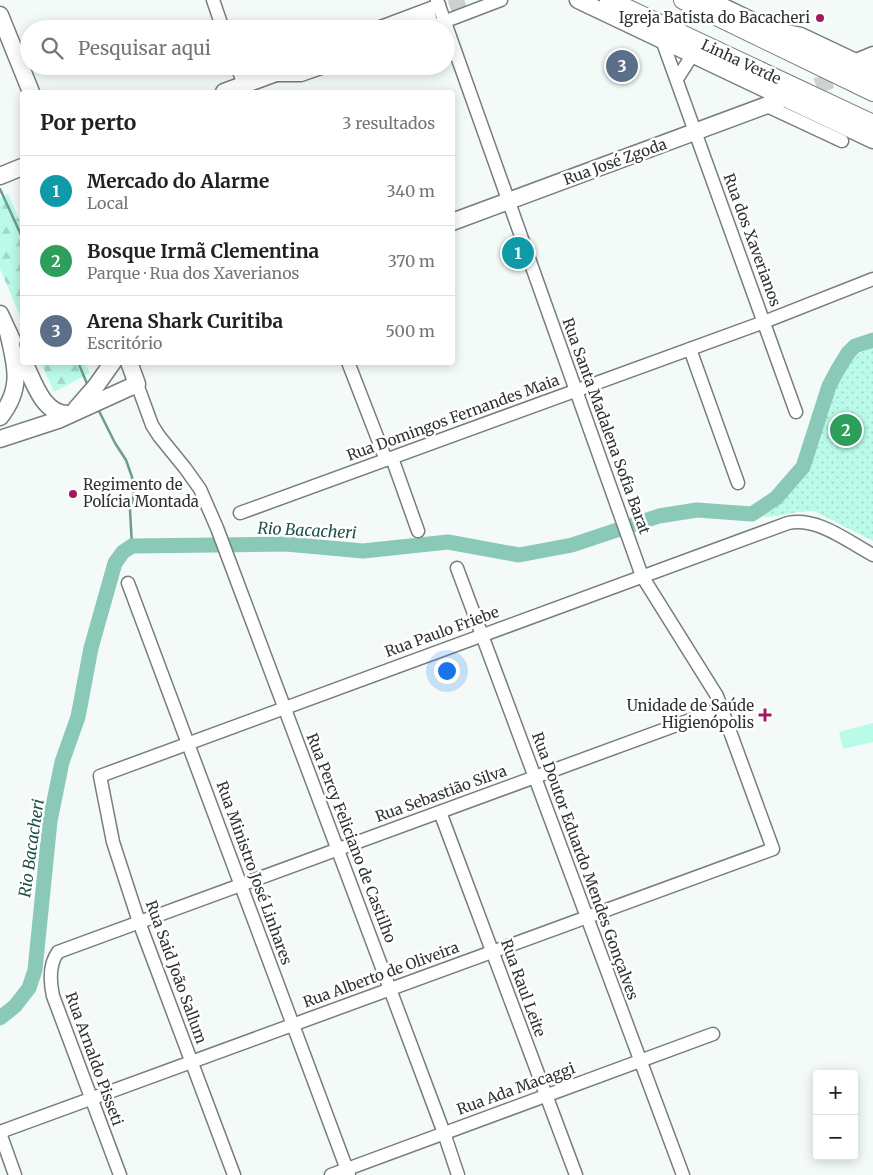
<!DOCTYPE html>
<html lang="pt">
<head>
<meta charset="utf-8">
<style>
  :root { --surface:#fff; --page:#f6f6f6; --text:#202124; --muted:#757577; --line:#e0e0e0; --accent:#a31961 }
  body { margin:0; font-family:Merriweather,serif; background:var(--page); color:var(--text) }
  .controls { position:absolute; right:15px; bottom:15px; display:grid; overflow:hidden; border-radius:5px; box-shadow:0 2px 12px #0003 }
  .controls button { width:45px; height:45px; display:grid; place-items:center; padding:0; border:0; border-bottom:1px solid var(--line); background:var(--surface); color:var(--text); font:25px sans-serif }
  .you { position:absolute; left:446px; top:670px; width:18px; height:18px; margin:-12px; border:4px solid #fff; border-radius:50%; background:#1a73e8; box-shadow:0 0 0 8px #1a73e833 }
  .badge { display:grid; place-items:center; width:32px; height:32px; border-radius:50%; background:var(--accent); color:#fff; font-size:16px; font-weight:700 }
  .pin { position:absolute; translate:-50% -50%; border:2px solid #fff; box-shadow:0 1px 5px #0006 }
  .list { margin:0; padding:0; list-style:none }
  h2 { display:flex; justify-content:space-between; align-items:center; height:65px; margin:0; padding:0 20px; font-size:21px }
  h2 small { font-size:16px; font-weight:400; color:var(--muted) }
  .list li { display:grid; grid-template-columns:32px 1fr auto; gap:15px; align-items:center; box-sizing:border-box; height:70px; padding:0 20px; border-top:1px solid var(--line) }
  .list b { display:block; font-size:19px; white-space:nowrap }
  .list p { margin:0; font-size:16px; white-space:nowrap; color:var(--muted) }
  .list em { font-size:16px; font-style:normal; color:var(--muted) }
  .icon { flex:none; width:28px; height:28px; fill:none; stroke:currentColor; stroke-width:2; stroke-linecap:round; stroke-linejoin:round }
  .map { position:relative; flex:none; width:873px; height:1175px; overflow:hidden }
  .search { position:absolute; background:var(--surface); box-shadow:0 2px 12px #0003; left:20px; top:20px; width:435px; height:55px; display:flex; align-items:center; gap:12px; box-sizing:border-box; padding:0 18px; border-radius:28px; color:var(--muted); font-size:19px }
  .panel { position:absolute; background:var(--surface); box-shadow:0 2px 12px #0003; left:20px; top:90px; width:435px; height:275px; border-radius:5px }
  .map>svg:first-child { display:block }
</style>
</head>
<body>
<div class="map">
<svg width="873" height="1175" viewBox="0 0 873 1175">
  <defs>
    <pattern id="forest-firs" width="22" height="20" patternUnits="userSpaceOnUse" patternTransform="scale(1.25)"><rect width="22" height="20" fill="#bafae8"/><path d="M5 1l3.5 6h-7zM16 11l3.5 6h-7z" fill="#a0d7c7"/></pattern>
    <pattern id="park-dots" width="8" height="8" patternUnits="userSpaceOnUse" patternTransform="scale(1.25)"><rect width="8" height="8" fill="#bafae8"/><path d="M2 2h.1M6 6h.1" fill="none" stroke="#a0d7c7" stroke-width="1.8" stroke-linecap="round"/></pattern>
  </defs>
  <rect width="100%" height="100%" fill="#f3faf8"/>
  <g fill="url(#forest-firs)">
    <path d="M8,194l14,32v94l-22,-51v-71z"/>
    <path d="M41,363h44l5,10 -36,19z"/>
  </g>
  <path fill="url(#park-dots)" d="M873,347v194l-59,-30 -16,1 -28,5 -11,-1 -3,-4 21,-13 27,-31 29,-76 18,-34z"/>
  <path fill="#bafae8" d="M873,723v19l-30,7 -4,-17z"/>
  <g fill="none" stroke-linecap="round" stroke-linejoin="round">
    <g stroke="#6f9c90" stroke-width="2.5">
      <path d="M0,189l22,48"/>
      <path d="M78,362l10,24"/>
      <path d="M97,407l18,36 11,17 6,17 2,17 -4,16 2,36"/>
    </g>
    <path stroke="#8ac9b8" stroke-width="15" d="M0,1018l15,-12 14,-18 6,-18 15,-149 12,-59 16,-45 13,-69 24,-85 8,-11 9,-6 154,-2 77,7 85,-9 71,13 53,-10 87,-29 38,-6 55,4 24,-16 27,-31 26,-81 8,-15 11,-18 7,-7 18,-6"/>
    <g stroke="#ccd2d0" stroke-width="16" stroke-dasharray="16 8" stroke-linecap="butt">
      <path d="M428,17l45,-17"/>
      <path d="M794,95l56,-22"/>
    </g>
    <defs>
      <g id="minor">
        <path d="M213,0l10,29"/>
        <path d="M375,29l64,-24"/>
        <path d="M425,29l76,-29"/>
        <path d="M776,29l25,5 55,26 17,-7"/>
        <path d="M662,40l134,372"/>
        <path d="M237,66l7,19"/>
        <path d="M276,75h25l26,-9"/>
        <path d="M677,79l16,-25"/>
        <path d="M767,106l75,35"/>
        <path d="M690,349l48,134"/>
        <path d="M348,362l38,98"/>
        <path d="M137,384l15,41 7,11 26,32 15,21 17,39 227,605 14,42"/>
        <path d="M392,458l26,73"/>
        <path d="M240,513l524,-191 109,-43"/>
        <path d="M457,568l226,607"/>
        <path d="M128,583l221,592"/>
        <path d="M440,812l136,363"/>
        <path d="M0,1132l773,-283 -56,-153 -75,-120 -205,-576"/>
        <path d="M0,1133l15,42"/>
        <path d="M120,1175l-67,-179c-3,-14 -4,-32 5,-44l665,-244"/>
        <path d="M234,1175l-95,-253 -26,-80 -13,-66 688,-253c30,-6 59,18 85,32"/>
        <path d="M331,1175l382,-141"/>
      </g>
      <g id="major">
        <path d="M578,0l295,140"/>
        <path d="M709,0l164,79"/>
        <path d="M0,15l31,77"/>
        <path d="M396,29l32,-12"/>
        <path d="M864,68l9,-4"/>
        <path d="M224,92l71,-26"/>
        <path d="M0,176l22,-9"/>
        <path d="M452,222l326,-121"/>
        <path d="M0,314l12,26"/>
        <path d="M24,362c10,20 19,53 45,52"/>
        <path d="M76,409l20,-23 17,-24"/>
        <path d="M0,417c23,-29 16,-51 8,-85"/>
        <path d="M0,439l58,-19 79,-36 -8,-22"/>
      </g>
      <g id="highway">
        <path d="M609,0l264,124"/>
        <path d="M683,0l190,92"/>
      </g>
    </defs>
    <use href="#minor" stroke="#777e7c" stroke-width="15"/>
    <use href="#major" stroke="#777e7c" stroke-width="19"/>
    <use href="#highway" stroke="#777e7c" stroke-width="20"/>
    <use href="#minor" stroke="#fff" stroke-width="12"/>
    <use href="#major" stroke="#fff" stroke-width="16"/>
    <use href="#highway" stroke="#fff" stroke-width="18"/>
  </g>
  <g fill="#a31961" stroke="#fff" stroke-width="2">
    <circle cx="820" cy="18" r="5"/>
    <circle cx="73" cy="494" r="5"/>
    <path d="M762.5 707.5h5v5h5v5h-5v5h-5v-5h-5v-5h5z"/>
  </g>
  <g text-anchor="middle" stroke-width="5" stroke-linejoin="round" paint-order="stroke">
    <g font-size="15" fill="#313332" stroke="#fff" text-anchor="end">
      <text x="810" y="23">Igreja Batista do Bacacheri</text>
      <text x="83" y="490" text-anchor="start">Regimento de<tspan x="83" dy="17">Polícia Montada</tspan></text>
      <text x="754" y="711">Unidade de Saúde<tspan x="754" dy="17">Higienópolis</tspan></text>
    </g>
    <g font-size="15" fill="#313332" stroke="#fff">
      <text transform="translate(741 62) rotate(25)" y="5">Linha Verde</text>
      <text transform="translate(615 162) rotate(-20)" y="5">Rua José Zgoda</text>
      <text transform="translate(752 240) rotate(70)" y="5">Rua dos Xaverianos</text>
      <text transform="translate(453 418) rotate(-20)" y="5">Rua Domingos Fernandes Maia</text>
      <text transform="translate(606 426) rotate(70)" y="5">Rua Santa Madalena Sofia Barat</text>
      <text transform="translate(442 632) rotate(-20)" y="5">Rua Paulo Friebe</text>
      <text transform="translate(441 794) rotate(-20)" y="5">Rua Sebastião Silva</text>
      <text transform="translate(351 838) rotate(69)" y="5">Rua Percy Feliciano de Castilho</text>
      <text transform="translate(585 866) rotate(70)" y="5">Rua Doutor Eduardo Mendes Gonçalves</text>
      <text transform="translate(254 873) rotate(70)" y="5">Rua Ministro José Linhares</text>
      <text transform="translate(176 972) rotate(70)" y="5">Rua Said João Sallum</text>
      <text transform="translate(381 975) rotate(-20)" y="5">Rua Alberto de Oliveira</text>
      <text transform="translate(523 988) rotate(70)" y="5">Rua Raul Leite</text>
      <text transform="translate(94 1059) rotate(70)" y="5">Rua Arnaldo Pisseti</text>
      <text transform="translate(516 1089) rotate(-20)" y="5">Rua Ada Macaggi</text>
    </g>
    <g font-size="16" font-style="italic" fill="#1b5044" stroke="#fff">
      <text transform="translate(307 530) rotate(3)" y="6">Rio Bacacheri</text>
      <text transform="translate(31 848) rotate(-82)" y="6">Rio Bacacheri</text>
    </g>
  </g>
</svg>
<div class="controls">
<button>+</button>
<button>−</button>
</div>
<div class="you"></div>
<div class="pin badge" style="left:518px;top:253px;background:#0f9aa8">1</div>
<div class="pin badge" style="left:846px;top:430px;background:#2e9e5b">2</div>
<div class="pin badge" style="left:622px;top:66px;background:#5c6f8a">3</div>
<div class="search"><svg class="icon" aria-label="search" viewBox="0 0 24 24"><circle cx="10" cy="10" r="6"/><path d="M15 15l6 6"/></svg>Pesquisar aqui</div>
<section class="panel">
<h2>Por perto<small>3 resultados</small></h2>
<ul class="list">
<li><span class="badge" style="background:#0f9aa8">1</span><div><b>Mercado do Alarme</b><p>Local</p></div><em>340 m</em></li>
<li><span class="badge" style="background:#2e9e5b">2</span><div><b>Bosque Irmã Clementina</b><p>Parque · Rua dos Xaverianos</p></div><em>370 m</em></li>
<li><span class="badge" style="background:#5c6f8a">3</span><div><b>Arena Shark Curitiba</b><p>Escritório</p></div><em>500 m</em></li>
</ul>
</section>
</div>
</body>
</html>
